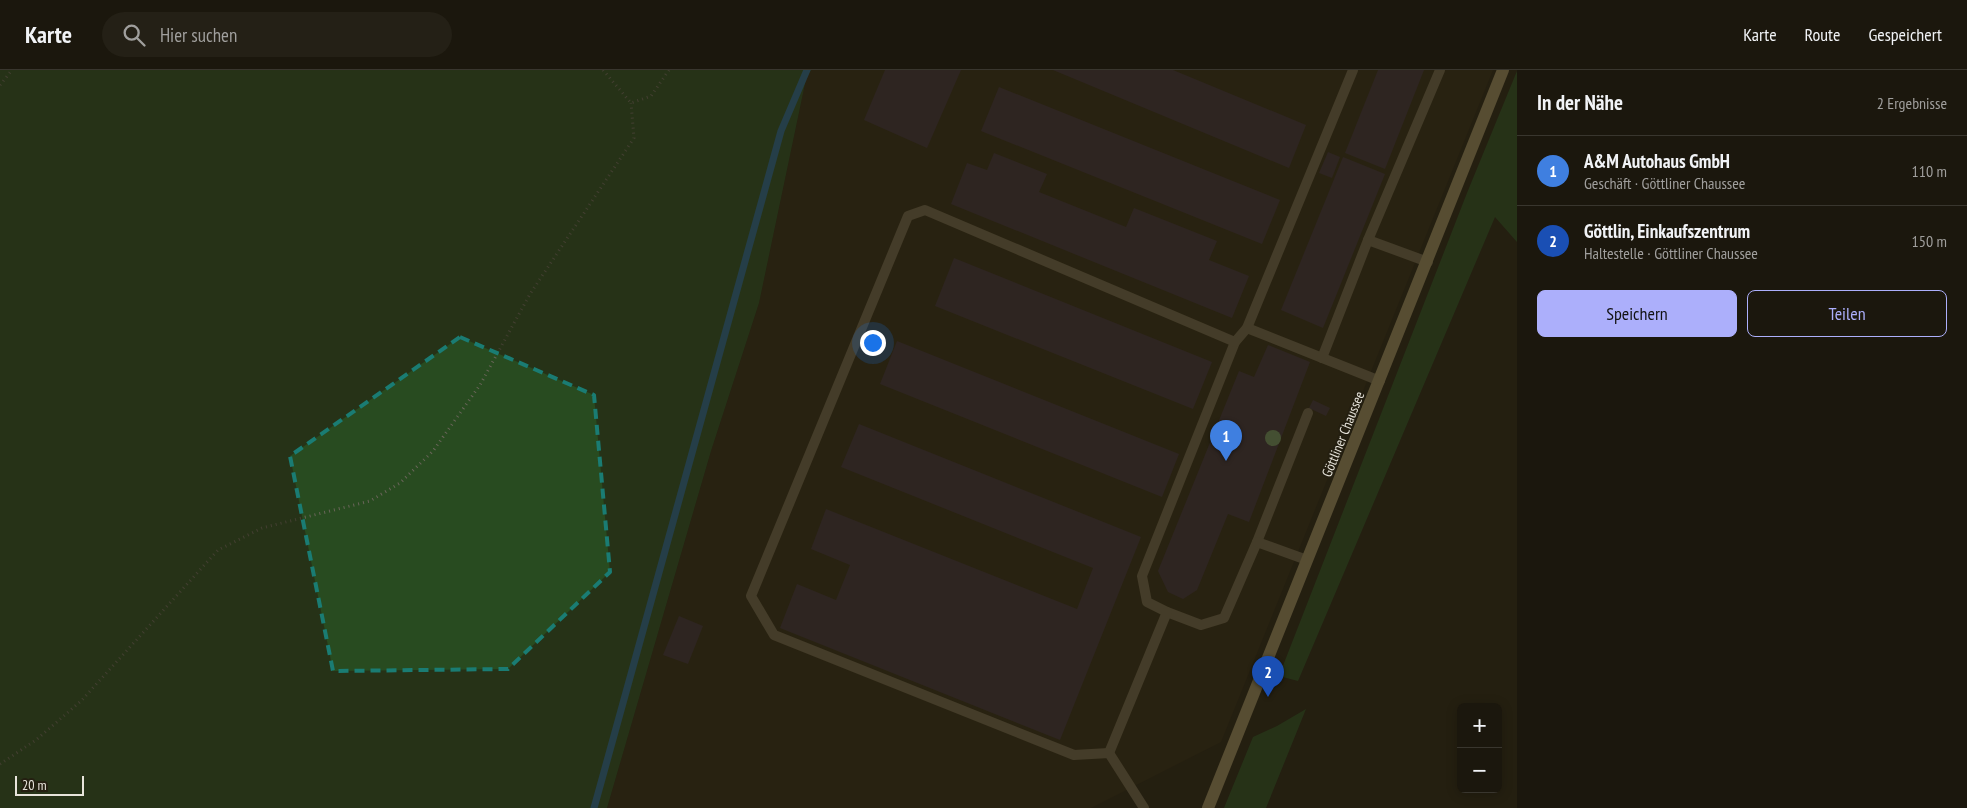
<!DOCTYPE html>
<html lang="de">
<head>
<meta charset="utf-8">
<style>
  :root { --surface:#1b170d; --page:#242016; --text:#f1f3f6; --muted:#a09f9d; --line:#39362e; --accent:#acaffb }
  body { margin:0; font-family:"PT Sans Narrow",sans-serif; background:var(--page); color:var(--text) }
  .controls { position:absolute; right:15px; bottom:15px; display:grid; overflow:hidden; border-radius:8px; box-shadow:0 2px 12px #0003 }
  .controls button { width:45px; height:45px; display:grid; place-items:center; padding:0; border:0; border-bottom:1px solid var(--line); background:var(--surface); color:var(--text); font:25px sans-serif }
  .scale { position:absolute; left:15px; bottom:12px; width:69px; box-sizing:border-box; padding-left:5px; border:2px solid #e7e4db; border-top:0; font-size:14px; line-height:18px; white-space:nowrap; color:#e7e4db; -webkit-text-stroke:4px #241f11; paint-order:stroke }
  .you { position:absolute; left:872px; top:272px; width:18px; height:18px; margin:-12px; border:4px solid #fff; border-radius:50%; background:#1a73e8; box-shadow:0 0 0 8px #1a73e833 }
  .badge { display:grid; place-items:center; width:32px; height:32px; border-radius:50%; background:var(--accent); color:#fff; font-size:16px; font-weight:700 }
  .pin { position:absolute; translate:-50% -41px; filter:drop-shadow(0 1px 2px #0008) }
  .pin::after { content:''; position:absolute; top:26px; width:18px; height:15px; background:inherit; clip-path:polygon(0 0,100% 0,50% 100%) }
  .list { margin:0; padding:0; list-style:none }
  h2 { display:flex; justify-content:space-between; align-items:center; height:65px; margin:0; padding:0 20px; font-size:21px }
  h2 small { font-size:16px; font-weight:400; color:var(--muted) }
  .list li { display:grid; grid-template-columns:32px 1fr auto; gap:15px; align-items:center; box-sizing:border-box; height:70px; padding:0 20px; border-top:1px solid var(--line) }
  .list b { display:block; font-size:19px; white-space:nowrap }
  .list p { margin:0; font-size:16px; white-space:nowrap; color:var(--muted) }
  .list em { font-size:16px; font-style:normal; color:var(--muted) }
  .actions { display:flex; gap:10px; padding:15px 20px }
  .actions a { flex:1; padding:11px 0; border:1px solid var(--accent); border-radius:8px; text-align:center; font-size:18px; color:var(--accent) }
  .actions .main { background:var(--accent); color:#111 }
  .icon { flex:none; width:28px; height:28px; fill:none; stroke:currentColor; stroke-width:2; stroke-linecap:round; stroke-linejoin:round }
  .map { position:relative; flex:none; width:1517px; height:738px; overflow:hidden }
  header { display:flex; align-items:center; gap:30px; box-sizing:border-box; height:70px; padding:0 25px; background:var(--surface); border-bottom:1px solid var(--line) }
  header strong { font-size:24px }
  nav { display:flex; gap:28px; margin-inline-start:auto; font-size:18px }
  .search { width:350px; height:45px; background:var(--page); display:flex; align-items:center; gap:12px; box-sizing:border-box; padding:0 18px; border-radius:28px; color:var(--muted); font-size:19px }
  main { display:flex }
  aside { flex:1; background:var(--surface) }
  .map>svg:first-child { display:block }
</style>
</head>
<body>
<header>
<strong>Karte</strong>
<div class="search"><svg class="icon" aria-label="search" viewBox="0 0 24 24"><circle cx="10" cy="10" r="6"/><path d="M15 15l6 6"/></svg>Hier suchen</div>
<nav><a>Karte</a><a>Route</a><a>Gespeichert</a></nav>
</header>
<main>
<div class="map">
<svg width="1517" height="738" viewBox="0 0 1517 738">
  <rect width="100%" height="100%" fill="#241f11"/>
  <path fill="#2e2612" d="M811,0h682l-272,672 -130,66h-484l104,-357 48,-148 47,-224z"/>
  <g fill="#284b20">
    <path d="M0,0h811l-5,9 -47,224 -48,148 -104,357h-607z"/>
    <path d="M1517,1v171l-22,-25 -197,464 -19,-5 188,-483z"/>
    <path d="M1306,639l-40,99h-42l29,-71 24,-11z"/>
  </g>
  <g fill="none" stroke-linecap="round" stroke-linejoin="round">
    <path stroke="#26648c" stroke-width="7" d="M594,738l187,-677 26,-61"/>
  </g>
  <g fill="#3a2d36">
    <path d="M885,0h76l-34,78 -63,-28z"/>
    <path d="M1053,0h120l133,55 -17,43z"/>
    <path d="M1378,0h46l-39,99 -40,-16z"/>
    <path d="M999,17l281,113 -18,44 -281,-113z"/>
    <path d="M1328,82l12,5 -8,21 -13,-5z"/>
    <path d="M994,83l53,21 -8,18 87,35 8,-19 83,33 -8,19 40,16 -17,42 -281,-114 16,-41 20,7z"/>
    <path d="M1343,87l42,17 -62,154 -42,-18z"/>
    <path d="M954,188l258,104 -19,47 -258,-103z"/>
    <path d="M897,271l282,113 -17,43 -282,-113z"/>
    <path d="M1268,275l42,17 -61,160 -21,-8 -31,76 -14,9 -15,-7 -10,-21 81,-200 15,6z"/>
    <path d="M1313,330l17,8 -4,8 -17,-8z"/>
    <path d="M859,354l282,113 -81,203 -280,-112 17,-44 39,16 14,-35 -39,-16 15,-40 251,100 16,-41 -252,-101z"/>
    <path d="M679,546l24,10 -15,38 -25,-9z"/>
  </g>
  <g fill="none" stroke-linecap="round" stroke-linejoin="round">
    <g stroke="#696559" stroke-width="3" stroke-dasharray="1 4" stroke-linecap="butt">
      <path d="M603,0l28,33 20,-7 18,-26"/>
      <path d="M0,15l12,-15"/>
      <path d="M0,694l36,-24 45,-39 137,-151 44,-22 108,-27 30,-18 33,-32 47,-66 50,-91 104,-156 -3,-35"/>
    </g>
    <g stroke="#6a6047" stroke-width="10">
      <path d="M1368,170l60,22"/>
      <path d="M1247,258l133,53"/>
      <path d="M1322,288l46,-118 72,-170"/>
      <path d="M1308,343l-51,129 -33,76 -23,7 -34,-13 -20,-10 -5,-26 93,-234 12,-14 106,-258"/>
      <path d="M1257,472l50,18"/>
      <path d="M1109,683l58,-141"/>
      <path d="M1144,738l-35,-55 -35,2 -300,-120 -23,-39 157,-380 17,-6 310,132"/>
    </g>
    <path stroke="#94855b" stroke-width="12" d="M1208,738l295,-738"/>
  </g>
  <circle fill="#6c8b5b" cx="1273" cy="368" r="8"/>
  <path d="M0 0H1517V738H0ZM460,267l134,58 16,177 -102,97 -175,2 -43,-215z" fill="#241f11" fill-opacity=".55" fill-rule="evenodd"/>
  <path fill="none" stroke="#1a7c73" stroke-width="4" stroke-dasharray="10 6" stroke-linejoin="round" d="M460,267l134,58 16,177 -102,97 -175,2 -43,-215z"/>
  <g text-anchor="middle" stroke-width="4" stroke-linejoin="round" paint-order="stroke">
    <g font-size="14" fill="#e7e4db" stroke="#241f11">
      <text transform="translate(1343 364) rotate(-68)" y="5">Göttliner Chaussee</text>
    </g>
  </g>
</svg>
<div class="controls">
<button>+</button>
<button>−</button>
</div>
<div class="scale">20 m</div>
<div class="you"></div>
<div class="pin badge" style="left:1226px;top:391px;background:#3f7fe0">1</div>
<div class="pin badge" style="left:1268px;top:627px;background:#1a4fb4">2</div>
</div>
<aside>
<h2>In der Nähe<small>2 Ergebnisse</small></h2>
<ul class="list">
<li><span class="badge" style="background:#3f7fe0">1</span><div><b>A&amp;M Autohaus GmbH</b><p>Geschäft · Göttliner Chaussee</p></div><em>110 m</em></li>
<li><span class="badge" style="background:#1a4fb4">2</span><div><b>Göttlin, Einkaufszentrum</b><p>Haltestelle · Göttliner Chaussee</p></div><em>150 m</em></li>
</ul>
<div class="actions"><a class="main">Speichern</a><a>Teilen</a></div>
</aside>
</main>
</body>
</html>
